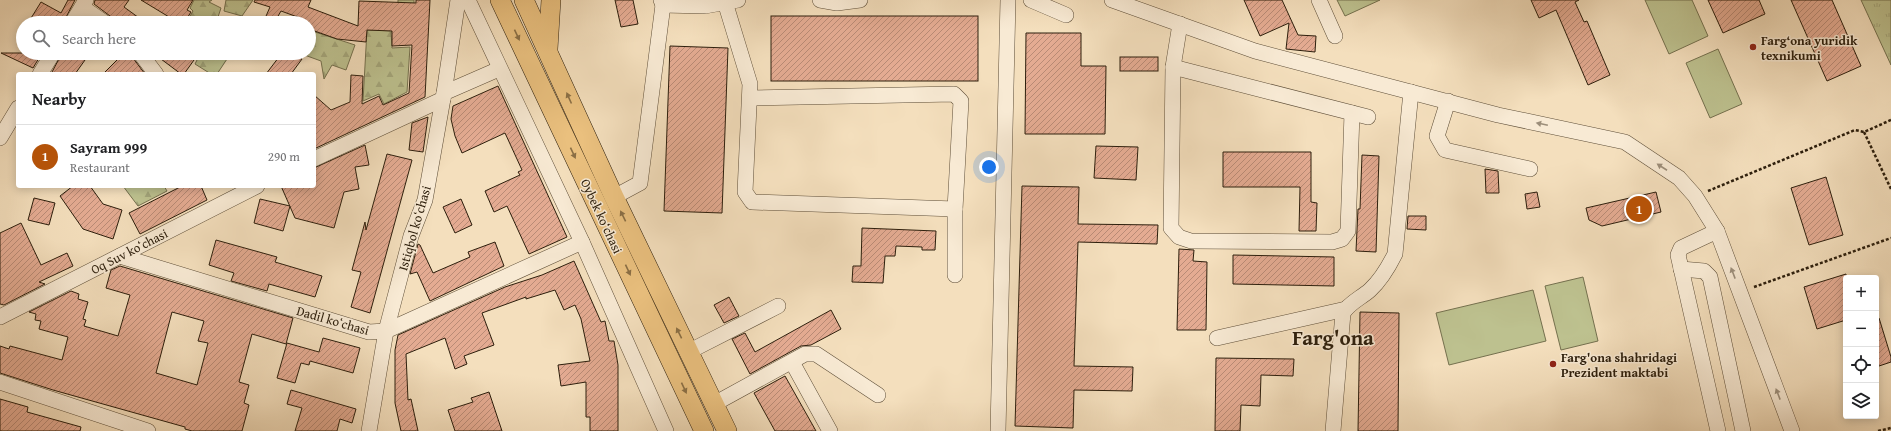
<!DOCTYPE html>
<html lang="en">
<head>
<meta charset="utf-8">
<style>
  :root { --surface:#fff; --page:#f2f2f2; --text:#202124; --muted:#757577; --line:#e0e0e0; --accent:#b45309 }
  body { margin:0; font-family:"Gentium Book Plus",serif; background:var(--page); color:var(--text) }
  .controls { position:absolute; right:12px; bottom:12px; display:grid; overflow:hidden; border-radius:4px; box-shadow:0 2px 10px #0003 }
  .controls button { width:36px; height:36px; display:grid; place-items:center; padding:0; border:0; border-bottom:1px solid var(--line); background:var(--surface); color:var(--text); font:20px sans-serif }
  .you { position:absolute; left:989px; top:167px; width:14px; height:14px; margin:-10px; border:3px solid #fff; border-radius:50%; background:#1a73e8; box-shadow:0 0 0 6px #1a73e833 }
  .badge { display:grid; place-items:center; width:26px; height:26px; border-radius:50%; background:var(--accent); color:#fff; font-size:13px; font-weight:700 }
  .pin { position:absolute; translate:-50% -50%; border:2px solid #fff; box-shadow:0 1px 4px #0006 }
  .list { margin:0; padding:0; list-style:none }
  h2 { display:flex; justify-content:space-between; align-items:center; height:52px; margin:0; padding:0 16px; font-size:17px }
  h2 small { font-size:13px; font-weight:400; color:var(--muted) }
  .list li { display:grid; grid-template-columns:26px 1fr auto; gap:12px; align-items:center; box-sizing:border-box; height:64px; padding:0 16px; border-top:1px solid var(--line) }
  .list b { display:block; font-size:15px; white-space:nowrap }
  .list p { margin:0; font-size:13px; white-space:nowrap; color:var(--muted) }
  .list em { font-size:13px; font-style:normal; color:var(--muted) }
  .icon { flex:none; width:22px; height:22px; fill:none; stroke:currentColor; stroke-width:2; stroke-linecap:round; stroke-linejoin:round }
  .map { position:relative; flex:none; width:1891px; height:431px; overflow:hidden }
  .search { position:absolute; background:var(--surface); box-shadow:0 2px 10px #0003; left:16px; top:16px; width:300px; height:44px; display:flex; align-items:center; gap:10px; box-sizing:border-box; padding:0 14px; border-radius:22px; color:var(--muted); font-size:15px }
  .panel { position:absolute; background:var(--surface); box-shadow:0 2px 10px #0003; left:16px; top:72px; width:300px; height:116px; border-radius:4px }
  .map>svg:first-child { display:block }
</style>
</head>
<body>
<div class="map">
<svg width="1891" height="431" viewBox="0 0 1891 431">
  <defs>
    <pattern id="grass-tufts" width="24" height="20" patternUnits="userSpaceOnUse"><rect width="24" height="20" fill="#bdc18f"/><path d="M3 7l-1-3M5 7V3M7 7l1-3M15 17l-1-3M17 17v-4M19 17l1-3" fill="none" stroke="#a3a57a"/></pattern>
    <pattern id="forest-firs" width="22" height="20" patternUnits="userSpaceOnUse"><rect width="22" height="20" fill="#bdc18f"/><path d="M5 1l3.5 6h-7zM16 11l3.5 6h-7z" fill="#a3a57a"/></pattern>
    <pattern id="building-hatch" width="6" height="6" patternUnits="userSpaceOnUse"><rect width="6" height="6" fill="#e4ab92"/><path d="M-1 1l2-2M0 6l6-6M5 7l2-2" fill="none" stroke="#b98b76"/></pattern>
  </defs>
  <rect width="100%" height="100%" fill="#f4dfbd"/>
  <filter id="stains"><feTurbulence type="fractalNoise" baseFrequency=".005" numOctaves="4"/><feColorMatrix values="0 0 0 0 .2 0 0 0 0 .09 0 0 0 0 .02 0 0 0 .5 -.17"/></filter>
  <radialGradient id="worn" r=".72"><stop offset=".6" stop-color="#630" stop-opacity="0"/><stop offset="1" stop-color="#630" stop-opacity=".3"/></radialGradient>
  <path fill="url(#grass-tufts)" stroke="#74704e" d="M1861,0h30v65z"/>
  <g fill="url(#forest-firs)" stroke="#74704e">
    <path d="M194,0h18l-3,2 12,6 -4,12 5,3h-36l7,-12 -3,-3z"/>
    <path d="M226,0h27l-11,16 -18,-5z"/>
    <path d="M398,0h16v19l-9,11 -14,2 1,16 18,-1 -3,45 -23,12 -5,-10 -16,7 4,-71 30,1z"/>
    <path d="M309,30l46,15 -9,25 -14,-5 -8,14 -3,-18 -22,-8h10z"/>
    <path d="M192,53h31l6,3 -12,18h-6l-16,-10 3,-6z"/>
    <path d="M123,186h41l3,5 -29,15z"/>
  </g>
  <g fill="#bdc18f" stroke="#74704e">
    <path d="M1337,0h43l-35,16z"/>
    <path d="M1645,0h47l16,36 -39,18z"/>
    <path d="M1718,49l24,55 -32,14 -24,-55z"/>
    <path d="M1583,277l15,64 -37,9 -16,-64z"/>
    <path d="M1533,290l13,51 -97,24 -13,-52z"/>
  </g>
  <g fill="url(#building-hatch)" stroke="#2c1e0c" fill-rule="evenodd">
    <path d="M68,0h7l-12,23h-35l13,-21 20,11z"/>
    <path d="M95,0h34l-5,7 22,16h-32l-4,-7 -16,-12z"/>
    <path d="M141,0h52l-6,10 4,2 -7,11h-5z"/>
    <path d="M255,0h56l-3,7 50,19 1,-25 57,2v-3h14l-5,97 -111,52v-54l17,15 19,-8 1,-27 12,1 -1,28 17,-8 4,9 26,-12 3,-48 -20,1v-15l-25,-1 -1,12 -29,-3 -28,-10v-6h-7l1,-4 -22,-8 -7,12h-11l7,-16 -16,-5z"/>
    <path d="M615,0h18l5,24 -17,3z"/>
    <path d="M1244,0h38l16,35 18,1 -1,16 -29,-3 3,-26 -29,13z"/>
    <path d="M1531,0h48l-4,2 9,20 3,-1 23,54 -22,10 -32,-75 -17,8z"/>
    <path d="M1708,0h51l6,14 -42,19z"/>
    <path d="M1791,0h41l29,66 -34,15z"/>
    <rect x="771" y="16" width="207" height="65"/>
    <path d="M1026,33h55v33h25l-1,68h-80z"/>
    <path d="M670,46l58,2 -6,165 -58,-2z"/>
    <path d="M1,53h41l-9,15z"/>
    <path d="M62,53h28l-15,21h-24z"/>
    <path d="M124,53h7l2,5 12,16h-42z"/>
    <path d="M153,53h32l9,7 -10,14h-3z"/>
    <path d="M282,53h12l8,6 -11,15h-25z"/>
    <rect x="1120" y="57" width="38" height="14"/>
    <path d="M498,86l69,151 -38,17 -22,-48 -13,6 -9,-21 35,-16 -2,-3 4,-2 -17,-37 -43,20 -7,-17 -4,-17 2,-13z"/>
    <path d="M428,117l-5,35 -14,-2 3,-27z"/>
    <path d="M365,145l4,20 -14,2 4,22 -15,3 -10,36 -39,-10 -14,-32h33v-18z"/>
    <path d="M1096,146l42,1 -2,33 -42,-2z"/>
    <path d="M1223,152h88v50l6,1 -1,28h-17l1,-44h-77z"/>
    <path d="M387,154l25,6 -42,153 -19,-6 10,-35 -9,-2 13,-48 1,8z"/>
    <path d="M1362,155l17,1 -3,96 -20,-1 2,-42h2z"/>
    <path d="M1485,169l13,2 1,22h-13z"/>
    <path d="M1826,177l17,58 -34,10 -18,-57z"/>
    <path d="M73,186h17l13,18 19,6 -9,29 -30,-10 -23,-33z"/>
    <path d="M182,186h19l6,14 -67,34 -11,-21z"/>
    <path d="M1022,186l57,1 -1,37 80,1 -1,19 -79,-2 -4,124 59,1 -1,24 -58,-1 -1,38 -58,-2z"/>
    <path d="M1537,192l3,15 -13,2 -2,-15z"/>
    <path d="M1656,192l5,20 -59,14 -13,-6 -3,-12z"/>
    <path d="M34,198l21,5 -6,22 -21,-5z"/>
    <path d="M260,199l30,7 -7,25 -29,-8z"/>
    <path d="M461,199l11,26 -17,8 -12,-26z"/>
    <path d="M1408,216h18v14l-19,-1z"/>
    <path d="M21,223l20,42 26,-12 6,13 -34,16 6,2 -41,21 -4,-1v-71z"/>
    <path d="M862,228l74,3 -1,19h-13v-3l-26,-1 -1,10h-10l-2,27 -31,-1 1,-16h8z"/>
    <path d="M216,240l61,17 -2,5 47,14 -7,21 -46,-13 -2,7 -36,-10 3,-8 -25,-8z"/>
    <path d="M495,242l9,24 -74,35 -13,-29 -7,2 8,-30 2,1 13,28 37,-16 -2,-5z"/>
    <path d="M1179,249l15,1 -1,11 14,1 -1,68h-29z"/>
    <path d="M1233,255l101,2v29l-101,-2z"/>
    <path d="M574,261l27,61 4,-1 4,20h5l4,24v66h-28v-14h-4v-35l-25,4 -3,-21 32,-4 -9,-42 -6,-14 -11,5 -9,-20 -29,9v-2l-44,16 12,32 -30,11 3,8 -12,5 -10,-31 -39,16 2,46 3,-1 7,32h-17l-6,-28v-53l3,-15 107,-48 37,-12z"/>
    <path d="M120,266l173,52 -7,26 -34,-10 -13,48 10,3 -5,18 5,2 -7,26h-50l-7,-2v-2l-132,-37 -53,-17v-27l9,3 1,-3 52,14 6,-23 -29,-8 2,-8 -6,-1 1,-6 -7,-2 42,-21 8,3 -1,5 10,3 -5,17 3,1 -2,6 34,10 12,-41 -24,-7 5,-18zM172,312l32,9 -6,20 10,2 -11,42 -41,-12z"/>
    <path d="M1846,274v46l-29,9 -13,-42z"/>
    <path d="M729,297l10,19 -15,7 -10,-18z"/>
    <path d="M831,310l10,19 -30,16 -10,1 -51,28 -18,-35 13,-6 10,19z"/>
    <path d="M1360,312l39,1 -1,118h-40z"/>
    <path d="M1876,318h3l12,39v5l-15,5z"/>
    <path d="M323,338l37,10 -7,25 -43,-12 -1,4 -8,-2 -6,20 -18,-5 10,-35 32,9z"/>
    <path d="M1216,358l78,1 -1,17 -32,-1 -1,31 -19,-1 -1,26h-25z"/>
    <path d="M785,376l31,55h-41l-21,-38z"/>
    <path d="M291,390l65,19 -4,14 -12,-4 -3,12h-42l7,-23 -15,-4z"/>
    <path d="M489,392l13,39h-47l-7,-21 25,-8 -2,-4z"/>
    <path d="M0,399l28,8 -1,5 54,15 -1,4h-80z"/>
  </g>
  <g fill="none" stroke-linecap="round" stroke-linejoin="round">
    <defs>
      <g id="minor">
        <path d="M468,0l114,242 84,189"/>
        <path d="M661,0l2,5 42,1 33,-6"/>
        <path d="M820,0l17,3 23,-3"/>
        <path d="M1031,0l35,15"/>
        <path d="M1112,0l143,51 243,64 127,27 54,36 16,18 22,35 75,200"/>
        <path d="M1319,0l16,36"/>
        <path d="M725,2l25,82 -5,108 7,10 203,7"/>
        <path d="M82,7l23,16"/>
        <path d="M72,23l14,-23"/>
        <path d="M1180,24l-7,43 -2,161 8,9 12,4 141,1 10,-3 6,-8 4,-118"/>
        <path d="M140,53l16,21"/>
        <path d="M1173,67l195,50"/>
        <path d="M40,74l13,-21"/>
        <path d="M444,93l55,-24"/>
        <path d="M750,98l204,-4 7,7 -6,108v66"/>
        <path d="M1448,101l-11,35 8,14 85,19"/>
        <path d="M0,138l18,-30"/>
        <path d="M314,159l129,-60"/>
        <path d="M614,197l26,-14 23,-178"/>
        <path d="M1717,231l-36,17 -3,7 40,176"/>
        <path d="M120,256l249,76 17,-1 196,-89"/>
        <path d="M1681,269l23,2 6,6 33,154"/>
        <path d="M0,317l257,-131"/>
        <path d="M1217,338l129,-29"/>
        <path d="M688,352l90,-46"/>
        <path d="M792,362l38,69"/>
        <path d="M0,382l148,49"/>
        <path d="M714,404l91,-50h11l62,41"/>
        <path d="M369,431l17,-100 25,-95 14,-36 19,-107 14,-93"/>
        <path d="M998,431l10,-431"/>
        <path d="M1333,431l10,-118c6,-10 18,-15 27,-23 11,-10 18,-22 25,-36l16,-162"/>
      </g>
      <g id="major">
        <path d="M500,0l204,431"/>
        <path d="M524,0l90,197 113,234"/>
        <path d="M548,49l3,-49"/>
      </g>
    </defs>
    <use href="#minor" stroke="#5e4e38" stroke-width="16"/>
    <use href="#major" stroke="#2c1e0c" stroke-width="20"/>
    <g stroke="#2c1e0c" stroke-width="2.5" stroke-dasharray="3 2" stroke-linecap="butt">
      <path d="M1864,132l27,57"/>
      <path d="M1708,191l147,-61 9,2 27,-12"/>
      <path d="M1754,287l137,-49"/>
      <path d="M1878,431l13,-3"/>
    </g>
    <use href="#minor" stroke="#f8ead4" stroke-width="15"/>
    <use href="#major" stroke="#eac07e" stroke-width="19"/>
  </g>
  <defs><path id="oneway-solid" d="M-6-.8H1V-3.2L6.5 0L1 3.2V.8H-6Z"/></defs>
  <g fill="#8b6f45">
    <use href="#oneway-solid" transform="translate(517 35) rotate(65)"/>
    <use href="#oneway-solid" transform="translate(569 98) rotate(-114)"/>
    <use href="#oneway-solid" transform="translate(573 153) rotate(65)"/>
    <use href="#oneway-solid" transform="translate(623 216) rotate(-116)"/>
    <use href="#oneway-solid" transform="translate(628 270) rotate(65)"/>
    <use href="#oneway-solid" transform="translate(679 333) rotate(-116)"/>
    <use href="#oneway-solid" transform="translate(684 388) rotate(65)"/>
  </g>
  <g fill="#9c8e7a">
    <use href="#oneway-solid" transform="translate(1542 124) rotate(-168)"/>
    <use href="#oneway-solid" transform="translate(1662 167) rotate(-147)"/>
    <use href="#oneway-solid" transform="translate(1733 273) rotate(-111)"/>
    <use href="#oneway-solid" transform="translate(1778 394) rotate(-111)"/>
  </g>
  <g fill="#8f2418" stroke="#f8ead4" stroke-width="1.5">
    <circle cx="1753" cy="47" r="4"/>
    <circle cx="1553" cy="364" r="4"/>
  </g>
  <g text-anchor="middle" stroke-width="3" stroke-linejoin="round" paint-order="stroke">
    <g font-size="13" font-weight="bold" fill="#2c1e0c" stroke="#f8ead4" text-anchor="start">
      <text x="1761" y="45">Farg‘ona yuridik<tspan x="1761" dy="15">texnikumi</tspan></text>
      <text x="1561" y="362">Farg'ona shahridagi<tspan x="1561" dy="15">Prezident maktabi</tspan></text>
    </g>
    <g font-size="13" fill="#2c1e0c" stroke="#f8ead4">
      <text transform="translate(602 216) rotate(65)" y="5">Oybek ko‘chasi</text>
      <text transform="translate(414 228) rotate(-74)" y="5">Istiqbol koʻchasi</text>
      <text transform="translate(129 251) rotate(-27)" y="5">Oq Suv koʻchasi</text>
      <text transform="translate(333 320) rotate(16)" y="5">Dadil koʻchasi</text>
    </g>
    <g font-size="21" font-weight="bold" fill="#2c1e0c" stroke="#f8ead4">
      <text x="1333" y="345">Farg'ona</text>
    </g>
  </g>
  <rect width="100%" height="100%" filter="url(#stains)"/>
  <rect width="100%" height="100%" fill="url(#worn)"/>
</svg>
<div class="controls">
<button>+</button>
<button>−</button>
<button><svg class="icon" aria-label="locate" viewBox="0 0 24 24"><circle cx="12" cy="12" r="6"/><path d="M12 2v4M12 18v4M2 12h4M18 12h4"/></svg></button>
<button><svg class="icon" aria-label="layers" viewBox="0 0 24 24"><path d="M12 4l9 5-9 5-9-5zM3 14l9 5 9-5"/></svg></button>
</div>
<div class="you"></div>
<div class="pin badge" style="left:1639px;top:209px">1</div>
<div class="search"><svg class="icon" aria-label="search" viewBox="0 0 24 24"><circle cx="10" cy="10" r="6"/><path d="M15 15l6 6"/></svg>Search here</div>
<section class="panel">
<h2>Nearby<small></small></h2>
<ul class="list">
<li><span class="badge">1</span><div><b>Sayram 999</b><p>Restaurant</p></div><em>290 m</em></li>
</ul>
</section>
</div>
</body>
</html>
